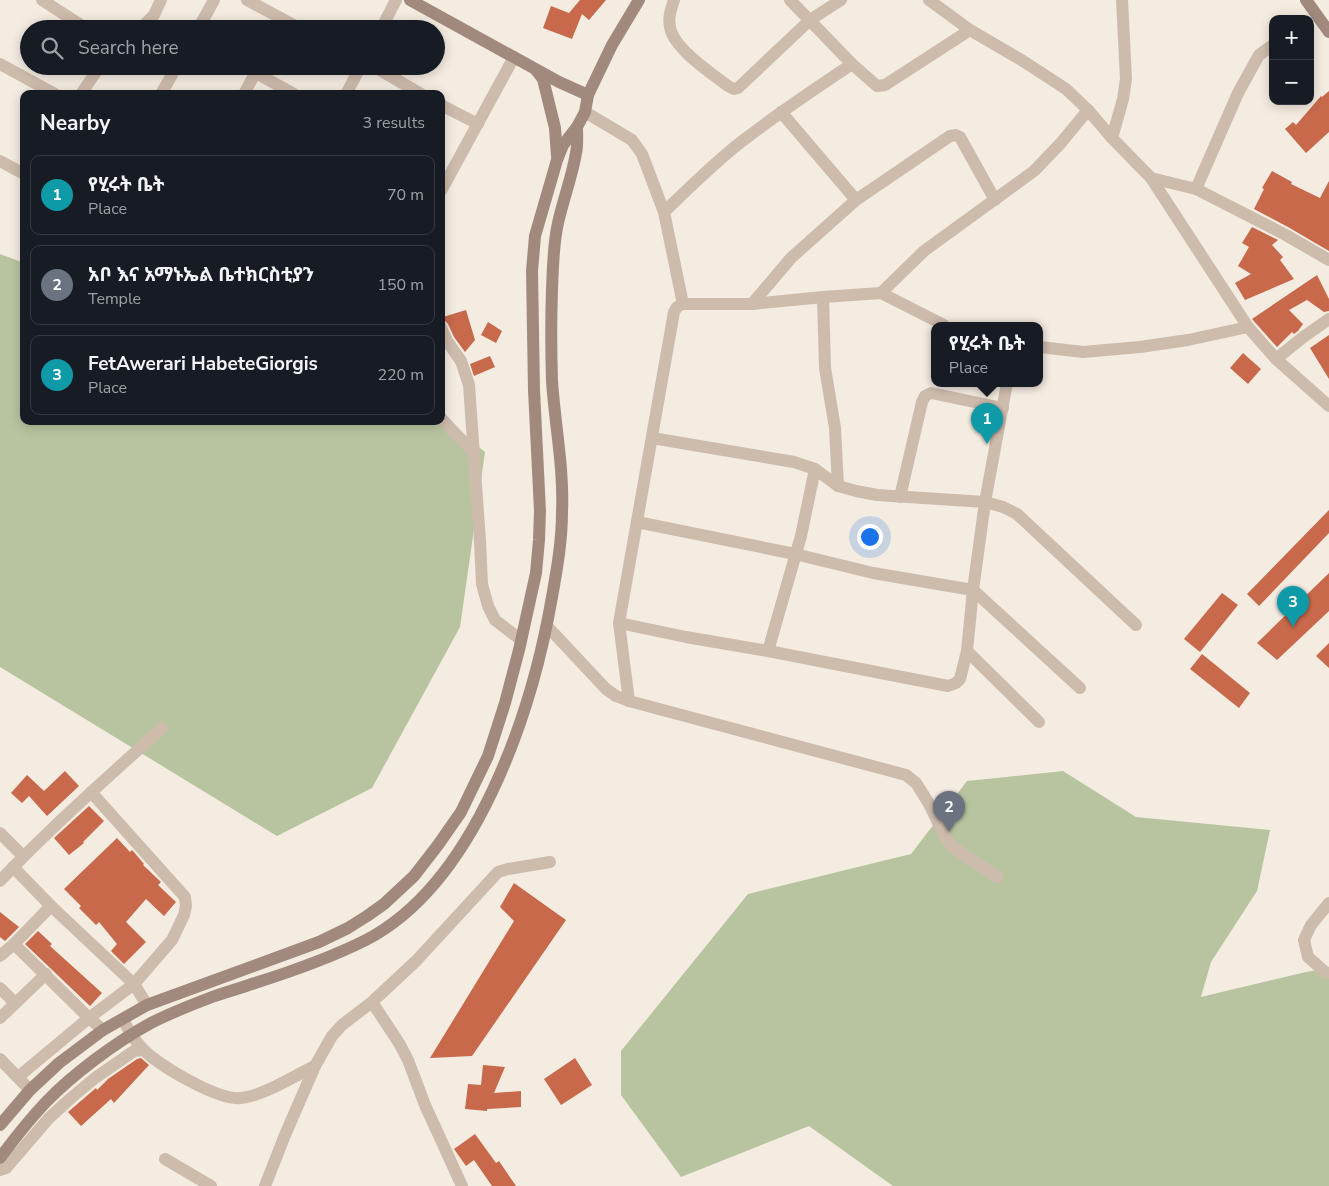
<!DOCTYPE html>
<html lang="en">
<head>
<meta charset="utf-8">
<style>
  :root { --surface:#171b24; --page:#242831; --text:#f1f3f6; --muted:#9ea1a6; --line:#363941; --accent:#92aeb2 }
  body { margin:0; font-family:"Nunito Sans","Noto Sans Ethiopic",sans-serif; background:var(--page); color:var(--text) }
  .controls { position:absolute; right:15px; top:15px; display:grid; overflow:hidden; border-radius:10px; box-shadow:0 2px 12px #0003 }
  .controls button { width:45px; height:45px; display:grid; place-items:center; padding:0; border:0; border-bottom:1px solid var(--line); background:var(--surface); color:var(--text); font:25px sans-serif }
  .you { position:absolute; left:869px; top:536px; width:18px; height:18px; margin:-12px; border:4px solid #fff; border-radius:50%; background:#1a73e8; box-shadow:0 0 0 8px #1a73e833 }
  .badge { display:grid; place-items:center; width:32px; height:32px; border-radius:50%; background:var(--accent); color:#fff; font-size:16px; font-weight:700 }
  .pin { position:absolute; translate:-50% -41px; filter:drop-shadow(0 1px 2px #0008) }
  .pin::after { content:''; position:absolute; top:26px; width:18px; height:15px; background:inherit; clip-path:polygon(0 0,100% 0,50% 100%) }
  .popup { position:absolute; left:931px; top:322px; width:112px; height:65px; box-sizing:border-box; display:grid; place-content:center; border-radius:10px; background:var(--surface); filter:drop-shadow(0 1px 4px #0005); font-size:16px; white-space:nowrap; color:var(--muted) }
  .popup b { font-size:19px; color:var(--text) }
  .popup::after { content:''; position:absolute; left:50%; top:100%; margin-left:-10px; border:10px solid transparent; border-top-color:var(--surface) }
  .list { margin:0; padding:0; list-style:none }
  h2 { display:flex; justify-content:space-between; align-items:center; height:65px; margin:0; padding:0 20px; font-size:21px }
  h2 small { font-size:16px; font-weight:400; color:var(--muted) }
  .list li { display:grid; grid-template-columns:32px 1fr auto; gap:15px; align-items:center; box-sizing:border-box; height:80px; margin:0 10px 10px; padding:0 10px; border:1px solid var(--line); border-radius:10px }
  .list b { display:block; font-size:19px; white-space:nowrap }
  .list p { margin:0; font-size:16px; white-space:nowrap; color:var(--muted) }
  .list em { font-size:16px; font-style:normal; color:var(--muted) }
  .icon { flex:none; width:28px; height:28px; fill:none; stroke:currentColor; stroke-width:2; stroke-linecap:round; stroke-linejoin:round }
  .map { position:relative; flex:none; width:1329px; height:1186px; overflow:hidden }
  .search { position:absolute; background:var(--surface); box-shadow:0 2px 12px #0003; left:20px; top:20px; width:425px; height:55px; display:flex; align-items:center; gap:12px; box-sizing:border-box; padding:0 18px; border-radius:28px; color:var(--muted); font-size:19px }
  .panel { position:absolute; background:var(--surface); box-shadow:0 2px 12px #0003; left:20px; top:90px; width:425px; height:335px; border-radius:10px }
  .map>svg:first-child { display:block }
</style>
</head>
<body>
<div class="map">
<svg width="1329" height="1186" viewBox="0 0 1329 1186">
  <rect width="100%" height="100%" fill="#f4ebe1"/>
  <g fill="#b8c4a0">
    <path d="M0,254l24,9v158h417v-5l44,36 -25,175 -88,161 -95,48 -277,-169z"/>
    <path d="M1063,771l73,46 134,13 -13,61 -46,71 -10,35 105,-25 23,-4v218h-436l-84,-60 -128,51 -60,-82v-44l127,-157 163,-40 56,-73z"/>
  </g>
  <g fill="#c8694b">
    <path d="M580,0h26l-17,20 -7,-6 -10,25 -29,-11 8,-22 18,7z"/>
    <path d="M1329,91v41l-23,21 -21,-24 8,-7 3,3 25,-29 1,1z"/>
    <path d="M1272,171l20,11 -1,2 29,14 9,-17v70l-41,-24 -34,-18 10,-20 -2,-1z"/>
    <path d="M1252,227l26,13 -6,5 11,12 -3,3 14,19 -49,21 -10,-17 16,-9 -13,-8 11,-19 -7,-4z"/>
    <path d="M1317,275l12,24v12l-5,1 -17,-12 -18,10 14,14 -5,7 -4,3 -2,-2 -15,15 -25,-28z"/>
    <path d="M466,310l9,30 -10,12 -11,-15 -6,-13 -4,-4 -1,-3z"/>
    <path d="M488,322l14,9 -6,12 -15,-8z"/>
    <path d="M1329,335v44l-19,-31z"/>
    <path d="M1243,353l18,16 -13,15 -18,-16z"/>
    <path d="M490,356l5,11 -21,9 -4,-12z"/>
    <path d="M1329,510v23l-70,73 -12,-12z"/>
    <path d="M1329,573v38l-52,49 -20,-17z"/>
    <path d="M1222,593l16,12 -38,47 -16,-13z"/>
    <path d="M1329,643v25l-13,-12z"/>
    <path d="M1202,654l48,39 -11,15 -49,-39z"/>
    <path d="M65,771l14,15 -32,30 -18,-20 -7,7 -11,-10 16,-18 17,16z"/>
    <path d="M89,806l15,15 -21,21 1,1 -15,12 -15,-17z"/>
    <path d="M117,838l13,14 2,-2 1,1 11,13 -1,1 18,17 -3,3 18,17 -12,14 -18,-17 -20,23 20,20 -22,22 -13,-13 6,-7 -18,-22 -3,3 -17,-17 2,-2 -17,-17z"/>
    <path d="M514,883l52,37 -94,136 -42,2 84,-137 -14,-14z"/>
    <path d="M0,912l19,15 -14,14 -5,-4z"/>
    <path d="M38,931l14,13 -2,2 52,47 -12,13 -65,-62z"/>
    <path d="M141,1058l8,7 -35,38 -3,-4 -30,27 -13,-14 28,-24 1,2 11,-11 29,-20z"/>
    <path d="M575,1058l17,27 -31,20 -17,-26z"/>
    <path d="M483,1065l22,2 -11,26 27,-2v16l-34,2v2l-22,-2 3,-25 13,1z"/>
    <path d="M475,1134l21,29 3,-2 17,25h-24l-18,-26 -8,6 -12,-17z"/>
  </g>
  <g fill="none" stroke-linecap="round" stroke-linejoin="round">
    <g stroke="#cdbbac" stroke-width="12">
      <path d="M42,0l45,29"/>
      <path d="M247,0l54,29"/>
      <path d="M674,0c-3,9 -6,17 -4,27 3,21 41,46 58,59l6,3 4,-1 72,-68 31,-20"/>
      <path d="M790,0l62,64 25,22 8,-1 85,-55"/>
      <path d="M929,0l41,30 53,31 43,28 22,21 24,28"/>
      <path d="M140,29l14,-14 7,-15"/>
      <path d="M198,29l16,-29"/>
      <path d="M381,29l15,-29"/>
      <path d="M0,64l55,30"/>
      <path d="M373,66l48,28"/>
      <path d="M256,73l38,21"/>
      <path d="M81,94l19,-28"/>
      <path d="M161,94l16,-28"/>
      <path d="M244,94l15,-28"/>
      <path d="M346,94l15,-28"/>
      <path d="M441,105l37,19"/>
      <path d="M585,112l47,28 10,14 22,58 19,92"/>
      <path d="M781,112l75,88"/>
      <path d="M0,161l24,13"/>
      <path d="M1151,178l45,11 88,45 45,26"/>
      <path d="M1196,189l42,-96 21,-38 14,-10"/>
      <path d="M441,191l73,-134"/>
      <path d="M664,212c25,-24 50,-49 77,-70 36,-28 74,-53 111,-78"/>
      <path d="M881,293l43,-42 110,-80 26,-27 28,-34"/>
      <path d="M823,297l2,71 10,60 3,58"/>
      <path d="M752,304l39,-46 65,-58 94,-64 6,-1 4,2 35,63"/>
      <path d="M944,325l-63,-32 -58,4 -71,7h-69l-6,3 -3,5 -55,311 67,14 82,14 180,35 8,-3 4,-4 7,-28 6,-61 12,-88 22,-119"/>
      <path d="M441,327l6,14 14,20 8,24 11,156 2,43 6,22 7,14 26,20"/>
      <path d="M1248,327l28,32 26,-21 27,-19"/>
      <path d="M1040,347l43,5 57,-5 48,-7 60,-13 -97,-149 -39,-40 11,-39 3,-20 -4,-79"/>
      <path d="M1276,359l53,47"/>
      <path d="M441,418l32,34"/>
      <path d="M652,438l142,24 21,7"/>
      <path d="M900,497l22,-95 3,-6 6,-3 72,15"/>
      <path d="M637,522l158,32 78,19 100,17 107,98"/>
      <path d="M619,623l10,78"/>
      <path d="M547,626l59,63 10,7 13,5 277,74 10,8 12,19 16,33 7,11 46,31"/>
      <path d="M768,651l33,-115 14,-67 23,17 18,5 21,4 108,7 18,5 14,7 119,111"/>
      <path d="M967,651l72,71"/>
      <path d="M0,833l23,23"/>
      <path d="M13,867l38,39 83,78 13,21"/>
      <path d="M0,881c51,-54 107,-103 162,-153"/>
      <path d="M1329,903l-18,22 -7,15 4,17 17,15 4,1"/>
      <path d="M14,944l75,74 14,12"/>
      <path d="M0,956l14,-12 37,-38"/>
      <path d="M0,988l15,15"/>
      <path d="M372,1002l27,41 9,17 17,45 37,81"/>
      <path d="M0,1018l46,-44"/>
      <path d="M123,1019c5,11 11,21 19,29 15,17 77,53 99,50 22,-2 53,-22 74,-32"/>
      <path d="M0,1059l30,31"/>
      <path d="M18,1077l71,-59 45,-34 38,-44 12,-25 2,-9 -1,-9 -94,-105"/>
      <path d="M165,1159l46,27"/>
      <path d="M0,1170l6,-2 43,-50 22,-20 24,-20 39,-27 9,-1"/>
      <path d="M265,1186l20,-51 30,-69 17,-30 10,-11 30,-23 44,-41 82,-89 10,-3 42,-7"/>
    </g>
    <g stroke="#a18a7d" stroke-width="12">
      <path d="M410,0l149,82 29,13"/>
      <path d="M1306,0l23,32"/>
      <path d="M536,70l7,9 12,49 2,28"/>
      <path d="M0,1125l30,-35 29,-27 44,-33 44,-25 172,-63 29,-14 19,-12 17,-12 30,-28 24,-31 23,-33 27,-56 17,-53 14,-53 17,-77 3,-33 1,-29 -6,-121 -2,-119 3,-35 22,-76 6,-15 14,-18 8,-15 3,-17 24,-50 27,-45"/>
      <path d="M0,1158c14,-19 29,-38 46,-56 27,-28 70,-60 105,-79 19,-10 40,-18 61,-26 14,-5 29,-9 43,-14 38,-12 75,-25 111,-43 110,-57 166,-228 186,-343 5,-28 10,-56 10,-85 2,-43 -7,-87 -10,-131 -1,-31 -1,-62 0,-92 1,-22 1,-44 6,-66 5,-23 14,-46 18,-70 2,-8 1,-17 1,-26"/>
    </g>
  </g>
</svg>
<div class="controls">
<button>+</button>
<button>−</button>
</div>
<div class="you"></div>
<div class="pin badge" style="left:987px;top:444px;background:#0f9aa8">1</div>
<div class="popup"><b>የሂሩት ቤት</b>Place</div>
<div class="pin badge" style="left:949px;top:832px;background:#6b7280">2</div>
<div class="pin badge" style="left:1293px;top:627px;background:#0f9aa8">3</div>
<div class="search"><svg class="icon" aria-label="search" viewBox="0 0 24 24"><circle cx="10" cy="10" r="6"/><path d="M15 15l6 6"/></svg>Search here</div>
<section class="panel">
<h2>Nearby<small>3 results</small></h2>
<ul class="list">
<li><span class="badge" style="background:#0f9aa8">1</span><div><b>የሂሩት ቤት</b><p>Place</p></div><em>70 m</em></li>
<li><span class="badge" style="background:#6b7280">2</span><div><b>አቦ እና አማኑኤል ቤተክርስቲያን</b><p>Temple</p></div><em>150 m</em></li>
<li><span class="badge" style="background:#0f9aa8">3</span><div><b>FetAwerari HabeteGiorgis</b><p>Place</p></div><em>220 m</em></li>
</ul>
</section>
</div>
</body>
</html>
